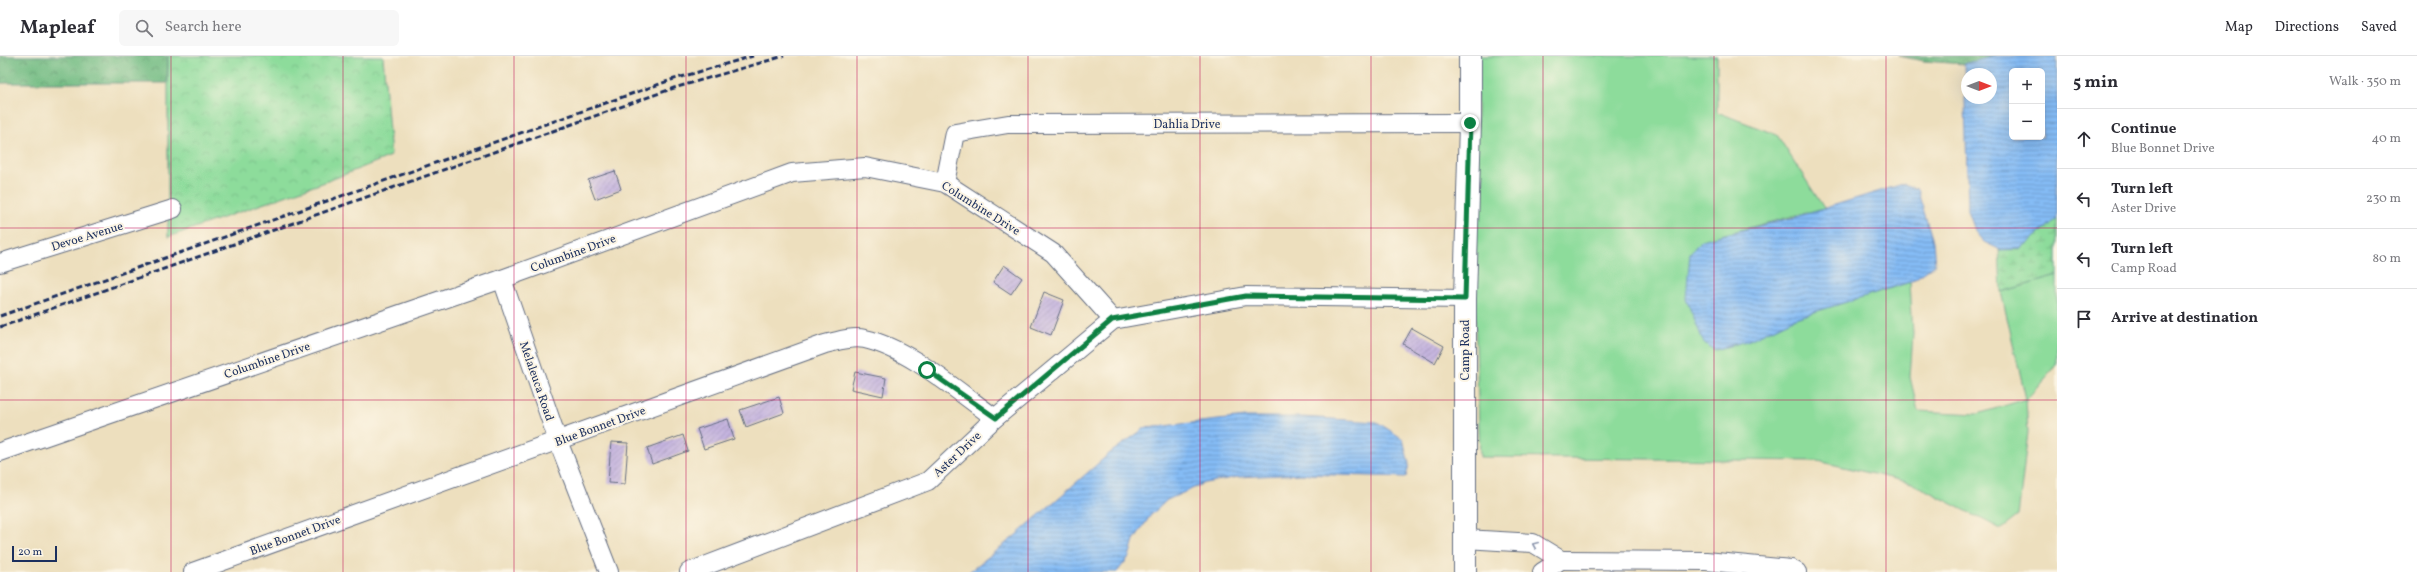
<!DOCTYPE html>
<html lang="en">
<head>
<meta charset="utf-8">
<style>
  :root { --surface:#fff; --page:#f7f7f7; --text:#2b2b33; --muted:#7c7c81; --line:#e1e1e2 }
  body { margin:0; font-family:Vollkorn,serif; background:var(--page); color:var(--text) }
  .controls { position:absolute; right:12px; top:12px; display:grid; overflow:hidden; border-radius:6px; box-shadow:0 4px 16px #0002 }
  .controls button { width:36px; height:36px; display:grid; place-items:center; padding:0; border:0; border-bottom:1px solid var(--line); background:var(--surface); color:var(--text); font:20px sans-serif }
  .compass { position:absolute; left:1961px; top:12px; width:36px; height:36px; border-radius:50%; background:var(--surface); box-shadow:0 4px 16px #0002; rotate:90deg }
  .scale { position:absolute; left:12px; bottom:10px; width:45px; box-sizing:border-box; padding-left:4px; border:2px solid #1b2f5e; border-top:0; font-size:11px; line-height:14px; white-space:nowrap; color:#1b2f5e; -webkit-text-stroke:3px #fcf5e5; paint-order:stroke }
  .stop { position:absolute; width:12px; height:12px; margin:-9px; border:3px solid #0b8043; border-radius:50%; background:#fff }
  .stop.end { background:#0b8043; border-color:#fff; box-shadow:0 1px 4px #0008 }
  .list { margin:0; padding:0; list-style:none }
  h2 { display:flex; justify-content:space-between; align-items:center; height:52px; margin:0; padding:0 16px; font-size:17px }
  h2 small { font-size:13px; font-weight:400; color:var(--muted) }
  .list li { display:grid; grid-template-columns:26px 1fr auto; gap:12px; align-items:center; box-sizing:border-box; height:60px; padding:0 16px; border-top:1px solid var(--line) }
  .list b { display:block; font-size:15px; white-space:nowrap }
  .list p { margin:0; font-size:13px; white-space:nowrap; color:var(--muted) }
  .list em { font-size:13px; font-style:normal; color:var(--muted) }
  .icon { flex:none; width:22px; height:22px; fill:none; stroke:currentColor; stroke-width:2; stroke-linecap:round; stroke-linejoin:round }
  .map { position:relative; flex:none; width:2057px; height:516px; overflow:hidden }
  header { display:flex; align-items:center; gap:24px; box-sizing:border-box; height:56px; padding:0 20px; background:var(--surface); border-bottom:1px solid var(--line) }
  header strong { font-size:19px }
  nav { display:flex; gap:22px; margin-inline-start:auto; font-size:14px }
  .search { width:280px; height:36px; background:var(--page); display:flex; align-items:center; gap:10px; box-sizing:border-box; padding:0 14px; border-radius:6px; color:var(--muted); font-size:15px }
  main { display:flex }
  aside { flex:1; background:var(--surface) }
  .map>svg:first-child { display:block }
</style>
</head>
<body>
<header>
<strong>Mapleaf</strong>
<div class="search"><svg class="icon" aria-label="search" viewBox="0 0 24 24"><circle cx="10" cy="10" r="6"/><path d="M15 15l6 6"/></svg>Search here</div>
<nav><a>Map</a><a>Directions</a><a>Saved</a></nav>
</header>
<main>
<div class="map">
<svg width="2057" height="516" viewBox="0 0 2057 516">
  <defs>
    <pattern id="forest-crowns" width="20" height="18" patternUnits="userSpaceOnUse"><rect width="20" height="18" fill="#72bc83"/><path d="M2 6a3 3 0 1 1 6 0M12 15a3 3 0 1 1 6 0" fill="none" stroke="#5d996e"/></pattern>
    <pattern id="wetland-marsh" width="20" height="14" patternUnits="userSpaceOnUse"><rect width="20" height="14" fill="#8ddc9b"/><path d="M1 5h8M5 5V1M11 12h8M15 12V8" fill="none" stroke="#79bd88"/></pattern>
    <pattern id="park-crowns" width="20" height="18" patternUnits="userSpaceOnUse"><rect width="20" height="18" fill="#8ddc9b"/><path d="M2 6a3 3 0 1 1 6 0M12 15a3 3 0 1 1 6 0" fill="none" stroke="#79bd88"/></pattern>
    <pattern id="water-rules" width="6" height="5" patternUnits="userSpaceOnUse"><rect width="6" height="5" fill="#85bcf5"/><path d="M0 2.5h6" fill="none" stroke="#6c99ca"/></pattern>
    <pattern id="building-hatch" width="6" height="6" patternUnits="userSpaceOnUse"><rect width="6" height="6" fill="#c3b2de"/><path d="M-1 1l2-2M0 6l6-6M5 7l2-2" fill="none" stroke="#9e91b7"/></pattern>
  </defs>
  <rect width="100%" height="100%" fill="#fcf5e5"/>
  <filter id="ink" filterUnits="userSpaceOnUse"><feTurbulence type="fractalNoise" baseFrequency=".025" numOctaves="2"/><feDisplacementMap in="SourceGraphic" scale="8" xChannelSelector="R" yChannelSelector="G"/><feConvolveMatrix kernelMatrix="1 2 1 2 8 2 1 2 1" color-interpolation-filters="sRGB"/></filter>
  <filter id="wash" filterUnits="userSpaceOnUse"><feTurbulence type="fractalNoise" baseFrequency=".012" numOctaves="4" result="noise"/><feDisplacementMap in="SourceGraphic" scale="16" xChannelSelector="R" yChannelSelector="G"/><feGaussianBlur stdDeviation="0.9" result="paint"/><feColorMatrix in="noise" values="0 0 0 0 0 0 0 0 0 0 0 0 0 0 0 0 0 1.4 0 .05"/><feComposite in="paint" operator="in"/></filter>
  <g filter="url(#wash)">
    <rect width="100%" height="100%" fill="#eddfbe"/>
    <path fill="#8ddc9b" stroke="#54867c" d="M1478,0h239v56l60,23 47,73 -122,32 13,110 34,-10 46,-22 115,-36 3,52 -3,43 8,34 60,3 48,-15 -25,-107 56,-16v89l-31,35 2,32 -10,84 -17,13 -89,-46 -94,-22 -338,-4 -6,-173z"/>
    <g fill="url(#forest-crowns)" stroke="#467670">
      <path d="M0,0h168l-1,27h-167z"/>
      <path d="M1899,0h96l-31,8 -41,-3z"/>
    </g>
    <path fill="url(#wetland-marsh)" stroke="#54867c" d="M2057,163v57l-56,16 -2,-43h21z"/>
    <path fill="url(#park-crowns)" stroke="#54867c" d="M168,0h215l8,100 -63,25 -160,56z"/>
    <g fill="url(#water-rules)" stroke="#5076aa" fill-rule="evenodd">
      <path d="M1995,0h62v163l-37,30 -19,1 -17,-8 -8,-9 -8,-22 -4,-147zM2012,15h30v66h-30zM1967,18h24v24h-24z"/>
      <path d="M1903,128l14,5 16,52 2,24 -25,17 -115,36 -46,22 -34,10 -11,-7 -18,-44 4,-46 12,-13 94,-23z"/>
      <path d="M1246,361h56l75,5 26,17 6,25 -3,13 -105,-3 -63,3 -33,6 -38,17 -17,16 -16,24 -5,17 -12,15h-148l46,-36 95,-83 35,-25z"/>
    </g>
    <g id="blocks">
      <g fill="url(#building-hatch)">
        <path d="M615,115l6,18 -26,10 -7,-19z"/>
        <path d="M1004,209l18,13 -11,16 -18,-12z"/>
        <path d="M1044,236l20,8 -13,35 -20,-8z"/>
        <path d="M1412,272l32,18 -9,17 -32,-19z"/>
        <path d="M855,316l31,6 -3,18 -32,-7z"/>
        <path d="M779,341l5,16 -38,14 -6,-17z"/>
        <path d="M728,363l6,20 -30,10 -7,-20z"/>
        <path d="M683,379l5,16 -36,13 -5,-16z"/>
        <path d="M611,386l17,1 -3,41 -17,-1z"/>
      </g>
    </g>
  </g>
  <g filter="url(#ink)">
    <use href="#blocks" fill-opacity="0" stroke="#646d80" stroke-width="1"/>
    <g fill="none" stroke-linecap="round" stroke-linejoin="round">
      <defs>
        <g id="minor">
          <path d="M945,127l10,-50 53,-9 462,-1"/>
          <path d="M0,207l173,-54"/>
          <path d="M502,223l56,162 51,131"/>
          <path d="M0,396l502,-173 290,-106 73,-6 80,16 108,70 60,67"/>
          <path d="M1465,483l68,4 28,17 -19,12"/>
          <path d="M1561,504l145,1 85,8 6,3"/>
          <path d="M193,516l632,-228c13,-3 27,-8 40,-5 45,10 93,53 130,79"/>
          <path d="M689,516l239,-91 67,-63 118,-98 133,-24 219,3"/>
        </g>
        <path id="tertiary" d="M1465,516v-273l5,-176v-67"/>
      </defs>
      <use href="#minor" stroke="#646d80" stroke-width="20"/>
      <use href="#tertiary" stroke="#646d80" stroke-width="24"/>
      <use href="#minor" stroke="#fff" stroke-width="18"/>
      <use href="#tertiary" stroke="#fff" stroke-width="22"/>
      <g stroke="#1b2f5e" stroke-width="3" stroke-dasharray="6 3" stroke-linecap="butt">
        <path d="M0,260l671,-236 82,-24"/>
        <path d="M0,271l674,-239 110,-32"/>
      </g>
    </g>
    <defs><path id="oneway-chevron" d="M-2-3.5L2.5 0L-2 3.5" fill="none" stroke-width="1.6" stroke-linecap="round" stroke-linejoin="round"/></defs>
    <use stroke="#8d97ae" href="#oneway-chevron" transform="translate(1535 489) rotate(-157)"/>
  </g>
  <g fill="none" stroke-linecap="round" stroke-linejoin="round" filter="url(#ink)">
    <path stroke="#0b8043" stroke-width="5" d="M927,314l69,48 116,-98 134,-24 219,3 5,-176"/>
  </g>
  <path fill="none" stroke="#c2185b" stroke-width="1" stroke-opacity="0.55" d="M171,0v516M343,0v516M514,0v516M686,0v516M857,0v516M1028,0v516M1200,0v516M1371,0v516M1543,0v516M1714,0v516M1886,0v516M0,172h2057M0,344h2057"/>
  <g text-anchor="middle" stroke-width="4" stroke-linejoin="round" paint-order="stroke">
    <g font-size="12" fill="#1b2f5e" stroke="#fcf5e5">
      <text x="1187" y="72">Dahlia Drive</text>
      <text transform="translate(981 152) rotate(32)" y="4">Columbine Drive</text>
      <text transform="translate(87 180) rotate(-17)" y="4">Devoe Avenue</text>
      <text transform="translate(573 197) rotate(-20)" y="4">Columbine Drive</text>
      <text transform="translate(1465 294) rotate(-90)" y="4">Camp Road</text>
      <text transform="translate(267 304) rotate(-19)" y="4">Columbine Drive</text>
      <text transform="translate(537 325) rotate(71)" y="4">Melaleuca Road</text>
      <text transform="translate(600 370) rotate(-20)" y="4">Blue Bonnet Drive</text>
      <text transform="translate(957 398) rotate(-43)" y="4">Aster Drive</text>
      <text transform="translate(295 479) rotate(-20)" y="4">Blue Bonnet Drive</text>
    </g>
  </g>
</svg>
<div class="controls">
<button>+</button>
<button>−</button>
</div>
<svg class="compass" viewBox="-18 -18 36 36"><path d="M0-13l5 13h-10z" fill="#e53935"/><path d="M0 13l5-13h-10z" fill="#7c7c81"/></svg>
<div class="scale">20 m</div>
<div class="stop" style="left:927px;top:314px"></div>
<div class="stop end" style="left:1470px;top:67px"></div>
</div>
<aside>
<h2>5 min<small>Walk · 350 m</small></h2>
<ul class="list">
<li><svg class="icon" aria-label="ahead" viewBox="0 0 24 24"><path d="M12 20V5M6 11l6-6 6 6"/></svg><div><b>Continue</b><p>Blue Bonnet Drive</p></div><em>40 m</em></li>
<li><svg class="icon" aria-label="left" viewBox="0 0 24 24"><path d="M17 20v-9H6M10 6l-5 5 5 5"/></svg><div><b>Turn left</b><p>Aster Drive</p></div><em>230 m</em></li>
<li><svg class="icon" aria-label="left" viewBox="0 0 24 24"><path d="M17 20v-9H6M10 6l-5 5 5 5"/></svg><div><b>Turn left</b><p>Camp Road</p></div><em>80 m</em></li>
<li><svg class="icon" aria-label="arrive" viewBox="0 0 24 24"><path d="M6 21V4h12l-3 4 3 4H6"/></svg><div><b>Arrive at destination</b></div></li>
</ul>
</aside>
</main>
</body>
</html>
